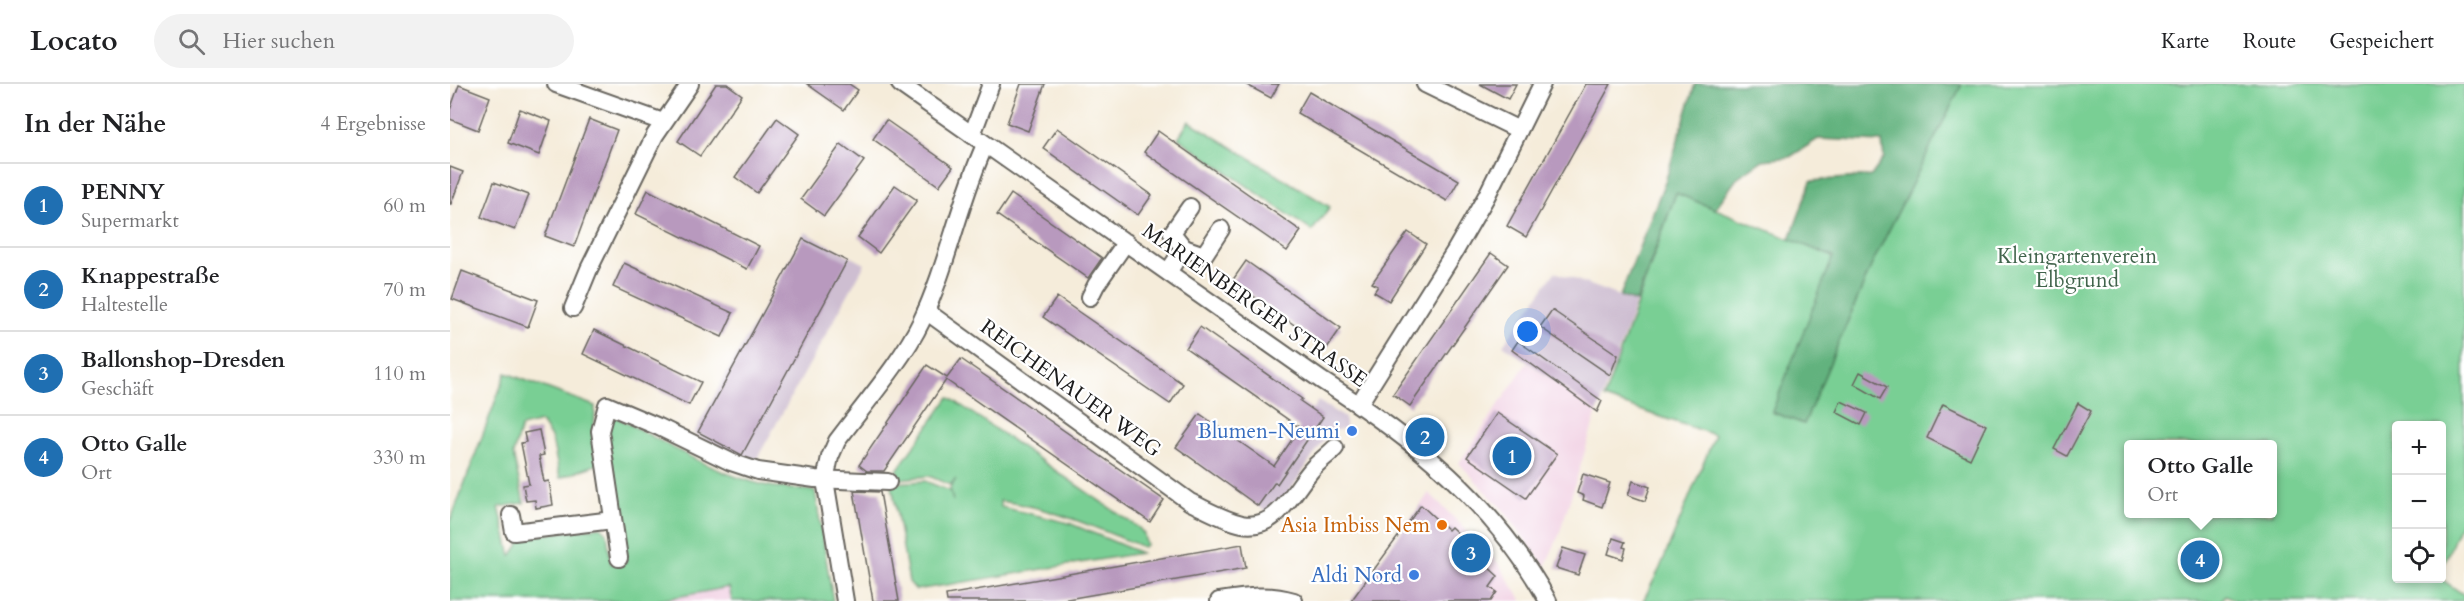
<!DOCTYPE html>
<html lang="de">
<head>
<meta charset="utf-8">
<style>
  :root { --surface:#fff; --page:#f2f2f2; --text:#202124; --muted:#757577; --line:#e0e0e0; --accent:#1f6fb2 }
  body { margin:0; font-family:Cardo,serif; background:var(--page); color:var(--text) }
  .controls { position:absolute; right:18px; bottom:18px; display:grid; overflow:hidden; border-radius:6px; box-shadow:0 3px 9px #0003 }
  .controls button { width:54px; height:54px; display:grid; place-items:center; padding:0; border:0; border-bottom:2px solid var(--line); background:var(--surface); color:var(--text); font:30px sans-serif }
  .you { position:absolute; left:1078px; top:248px; width:21px; height:21px; margin:-15px; border:4px solid #fff; border-radius:50%; background:#1a73e8; box-shadow:0 0 0 9px #1a73e833 }
  .badge { display:grid; place-items:center; width:39px; height:39px; border-radius:50%; background:var(--accent); color:#fff; font-size:20px; font-weight:700 }
  .pin { position:absolute; translate:-50% -50%; border:3px solid #fff; box-shadow:0 2px 6px #0006 }
  .popup { position:absolute; left:1674px; top:356px; width:153px; height:78px; box-sizing:border-box; display:grid; place-content:center; border-radius:6px; background:var(--surface); filter:drop-shadow(0 2px 4px #0005); font-size:20px; white-space:nowrap; color:var(--muted) }
  .popup b { font-size:22px; color:var(--text) }
  .popup::after { content:''; position:absolute; left:50%; top:100%; margin-left:-12px; border:12px solid transparent; border-top-color:var(--surface) }
  .list { margin:0; padding:0; list-style:none }
  h2 { display:flex; justify-content:space-between; align-items:center; height:78px; margin:0; padding:0 24px; font-size:26px }
  h2 small { font-size:20px; font-weight:400; color:var(--muted) }
  .list li { display:grid; grid-template-columns:39px 1fr auto; gap:18px; align-items:center; box-sizing:border-box; height:84px; padding:0 24px; border-top:2px solid var(--line) }
  .list b { display:block; font-size:22px; white-space:nowrap }
  .list p { margin:0; font-size:20px; white-space:nowrap; color:var(--muted) }
  .list em { font-size:20px; font-style:normal; color:var(--muted) }
  .icon { flex:none; width:33px; height:33px; fill:none; stroke:currentColor; stroke-width:2; stroke-linecap:round; stroke-linejoin:round }
  .map { position:relative; flex:none; width:2014px; height:517px; overflow:hidden }
  header { display:flex; align-items:center; gap:36px; box-sizing:border-box; height:84px; padding:0 30px; background:var(--surface); border-bottom:2px solid var(--line) }
  header strong { font-size:28px }
  nav { display:flex; gap:33px; margin-inline-start:auto; font-size:21px }
  .search { width:420px; height:54px; background:var(--page); display:flex; align-items:center; gap:15px; box-sizing:border-box; padding:0 21px; border-radius:33px; color:var(--muted); font-size:22px }
  main { display:flex }
  aside { flex:1; background:var(--surface) }
  .map>svg:first-child { display:block }
</style>
</head>
<body>
<header>
<strong>Locato</strong>
<div class="search"><svg class="icon" aria-label="search" viewBox="0 0 24 24"><circle cx="10" cy="10" r="6"/><path d="M15 15l6 6"/></svg>Hier suchen</div>
<nav><a>Karte</a><a>Route</a><a>Gespeichert</a></nav>
</header>
<main>
<aside>
<h2>In der Nähe<small>4 Ergebnisse</small></h2>
<ul class="list">
<li><span class="badge">1</span><div><b>PENNY</b><p>Supermarkt</p></div><em>60 m</em></li>
<li><span class="badge">2</span><div><b>Knappestraße</b><p>Haltestelle</p></div><em>70 m</em></li>
<li><span class="badge">3</span><div><b>Ballonshop-Dresden</b><p>Geschäft</p></div><em>110 m</em></li>
<li><span class="badge">4</span><div><b>Otto Galle</b><p>Ort</p></div><em>330 m</em></li>
</ul>
</aside>
<div class="map">
<svg width="2014" height="517" viewBox="0 0 2014 517">
  <rect width="100%" height="100%" fill="#fff"/>
  <filter id="ink" filterUnits="userSpaceOnUse"><feTurbulence type="fractalNoise" baseFrequency=".0167" numOctaves="2"/><feDisplacementMap in="SourceGraphic" scale="12" xChannelSelector="R" yChannelSelector="G"/><feConvolveMatrix kernelMatrix="1 2 1 2 8 2 1 2 1" color-interpolation-filters="sRGB"/></filter>
  <filter id="wash" filterUnits="userSpaceOnUse"><feTurbulence type="fractalNoise" baseFrequency=".008" numOctaves="4" result="noise"/><feDisplacementMap in="SourceGraphic" scale="24" xChannelSelector="R" yChannelSelector="G"/><feGaussianBlur stdDeviation="1.35" result="paint"/><feColorMatrix in="noise" values="0 0 0 0 0 0 0 0 0 0 0 0 0 0 0 0 0 1.4 0 .05"/><feComposite in="paint" operator="in"/></filter>
  <g filter="url(#wash)">
    <rect width="100%" height="100%" fill="#f5ecda"/>
    <g fill="#f1d0e3">
      <path d="M1077,279l70,49 -38,123 -14,32 -39,-54 -47,-50z"/>
      <path d="M979,409l67,67 26,41h-170z"/>
      <path d="M279,503l3,14h-77z"/>
    </g>
    <g fill="#cebed1">
      <path d="M355,148l60,32 -111,200 -61,-30z"/>
      <path d="M1105,188l81,30 -39,110 -94,-67z"/>
      <path d="M868,317l27,17v11l-15,2 -53,79 -8,4 -94,-67 24,-35 75,52z"/>
    </g>
    <g fill="#79cf94" stroke="#4a7658" stroke-width="1.5" fill-rule="evenodd">
      <path d="M1512,0h502v431l-22,54v-143h-46v152l45,1 23,16v6h-227l-12,-6 -4,6h-578l17,-33 55,-133 -111,-37 72,-205 158,64 -62,155 32,12 68,-160zM1678,360h144v70h-144z"/>
      <path d="M739,37l141,86 -18,24 -134,-93z"/>
      <path d="M56,289l89,33 -1,27 4,31 -38,14 -8,-39 -11,-17 -20,5 -8,27 11,49 -25,4 12,49 13,-19 77,-10 6,6 4,31 15,-2 -16,-96 -2,-45 8,-4c48,25 96,56 148,68 17,4 34,4 51,6l18,110h-101l-3,-14 -74,14h-205v-79z"/>
      <path d="M499,313l190,131 5,6 2,11 -3,2c-46,-19 -93,-40 -143,-46l1,6 68,16 72,30 -225,37 -7,-8 -17,-96 2,-3 31,-2 25,10 3,10 -3,-13 6,-9 -6,6 -21,-9 -29,3 -3,-9z"/>
    </g>
    <path fill="#62b27e" stroke="#3f674d" stroke-width="1.5" d="M1245,0h267l-90,180 -68,160 -32,-12 61,-155 -43,-18 21,-58 60,-5 13,-18 -2,-16 -64,-3 -28,18 -27,3 -25,17 -23,32 -39,-16 -40,109 -16,-6 46,-117z"/>
    <g id="blocks">
      <g fill="#b899be">
        <path d="M266,0h11l15,11 -42,61 -22,-15z"/>
        <path d="M357,0h42l9,6 -14,20z"/>
        <path d="M571,0h24l-17,47 -21,-8z"/>
        <path d="M795,0h34l-8,14z"/>
        <path d="M1030,0h36l-8,15z"/>
        <path d="M1136,0h25l-85,153 -19,-11z"/>
        <path d="M9,1l31,12 -12,33 -28,-11v-9z"/>
        <path d="M859,8l150,88 -12,21 -150,-88z"/>
        <path d="M70,25l31,12 -12,34 -31,-12z"/>
        <path d="M327,34l22,16 -42,59 -22,-16z"/>
        <path d="M139,35l28,11 -43,117 -29,-11z"/>
        <path d="M436,36l67,47 -14,19 -66,-47z"/>
        <path d="M607,44l95,67 -14,20 -95,-67z"/>
        <path d="M708,47l143,100 -14,20 -143,-99z"/>
        <path d="M391,60l23,17 -40,55 -23,-17z"/>
        <path d="M0,83l13,5 -12,32h-1z"/>
        <path d="M44,98l35,13 -14,35 -34,-13z"/>
        <path d="M445,101l22,15 -38,53 -21,-16z"/>
        <path d="M198,106l111,56 -12,23 -111,-55z"/>
        <path d="M561,110l91,64 -14,20 -91,-63z"/>
        <path d="M958,148l18,12 -37,57 -15,-9 4,-6 -6,-3z"/>
        <path d="M353,155l44,22 -105,194 -44,-23z"/>
        <path d="M1041,169l17,12 -98,141 -17,-12z"/>
        <path d="M796,177l95,67 -14,20 -95,-67z"/>
        <path d="M174,179l109,50 -11,24 -109,-50z"/>
        <path d="M12,187l76,29 -10,27 -76,-28z"/>
        <path d="M607,213l126,87 -13,20 -127,-87z"/>
        <path d="M1102,226l66,45 -8,20 -70,-48z"/>
        <path d="M750,243l102,72 -2,2 23,16 -46,67 -2,-2 -17,24 -82,-59 24,-33 74,52 26,-38 -114,-80z"/>
        <path d="M144,246l107,52 -12,23 -106,-51z"/>
        <path d="M1068,257l84,60 -5,11 -85,-62z"/>
        <path d="M511,275l203,141 -14,22 -204,-142 -62,91h-17l-8,-6 68,-100 20,13z"/>
        <path d="M1410,288l27,15 -7,12 -26,-15z"/>
        <path d="M1391,317l26,12 -6,12 -25,-13z"/>
        <path d="M1628,319l13,8 -24,45 -13,-7z"/>
        <path d="M1493,320l43,21 -16,34 -43,-21z"/>
        <path d="M1047,329l60,41 -31,44 -59,-41z"/>
        <path d="M89,346l5,25 -5,1 5,26 5,-1 4,24 -17,3 -1,-8 -9,1 -3,-16 6,-1 -8,-41 5,-1 -2,-9z"/>
        <path d="M1133,390l27,9 -8,24 -19,-7 1,-4 -7,-3z"/>
        <path d="M1183,397l17,6 -5,14 -17,-6z"/>
        <path d="M404,407l26,1 19,109h-26z"/>
        <path d="M971,421l27,25 3,-3 17,16 -3,3 33,30 -8,11 7,5 -6,9h-140z"/>
        <path d="M1163,454l12,4 -2,5 3,1 -3,11 -15,-5z"/>
        <path d="M792,460l4,24 -190,33h-109l-1,-6z"/>
        <path d="M1113,464l22,7 -7,20 -22,-7z"/>
      </g>
    </g>
  </g>
  <g filter="url(#ink)">
    <use href="#blocks" fill-opacity="0" stroke="#68655e" stroke-width="1.5"/>
    <g fill="none" stroke-linecap="round" stroke-linejoin="round">
      <defs>
        <g id="minor">
          <path d="M106,0l107,38"/>
          <path d="M450,0l421,296c92,58 174,124 227,221"/>
          <path d="M975,0l94,46"/>
          <path d="M522,51l19,-51"/>
          <path d="M734,164l-12,-15 18,-26"/>
          <path d="M718,188l16,-24 20,7 17,-26"/>
          <path d="M640,213l6,-12 30,-43"/>
          <path d="M123,224l16,-39 66,-134 35,-51"/>
          <path d="M476,227l264,191c17,8 34,18 52,22 36,7 52,-36 72,-57 7,-7 14,-12 21,-19"/>
          <path d="M909,320l96,-153 31,-54 56,-113"/>
          <path d="M61,431l3,17 99,-12"/>
          <path d="M169,474l-19,-127 7,-26 52,22 72,35 27,9 57,8 73,3"/>
          <path d="M395,517l-20,-121 5,-23 7,-16c26,-35 66,-81 84,-119 27,-57 38,-120 64,-177"/>
          <path d="M769,517c26,-4 49,-8 75,0"/>
        </g>
      </defs>
      <use href="#minor" stroke="#68655e" stroke-width="20"/>
      <use href="#minor" stroke="#fff" stroke-width="16"/>
    </g>
  </g>
  <g fill="#3f7fe0" stroke="#fff" stroke-width="2">
    <circle cx="902" cy="347" r="6"/>
    <circle cx="964" cy="491" r="6"/>
  </g>
  <circle fill="#e8710a" stroke="#fff" stroke-width="2" cx="992" cy="441" r="6"/>
  <g text-anchor="middle" stroke-width="4.5" stroke-linejoin="round" paint-order="stroke">
    <g font-size="21" fill="#41644c" stroke="#fff">
      <text x="1627" y="179">Kleingartenverein<tspan x="1627" dy="24">Elbgrund</tspan></text>
    </g>
    <g font-size="21" fill="#1c1c1c" stroke="#fff">
      <text transform="translate(805 221) rotate(35)" y="7">MARIENBERGER STRASSE</text>
      <text transform="translate(621 304) rotate(36)" y="7">REICHENAUER WEG</text>
    </g>
    <g font-size="21" fill="#366cbe" stroke="#fff" text-anchor="end">
      <text x="890" y="354">Blumen-Neumi</text>
      <text x="952" y="498">Aldi Nord</text>
    </g>
    <g font-size="21" fill="#c56008" stroke="#fff" text-anchor="end">
      <text x="980" y="448">Asia Imbiss Nem</text>
    </g>
  </g>
</svg>
<div class="controls">
<button>+</button>
<button>−</button>
<button><svg class="icon" aria-label="locate" viewBox="0 0 24 24"><circle cx="12" cy="12" r="6"/><path d="M12 2v4M12 18v4M2 12h4M18 12h4"/></svg></button>
</div>
<div class="you"></div>
<div class="pin badge" style="left:1062px;top:372px">1</div>
<div class="pin badge" style="left:975px;top:353px">2</div>
<div class="pin badge" style="left:1021px;top:469px">3</div>
<div class="pin badge" style="left:1750px;top:476px">4</div>
<div class="popup"><b>Otto Galle</b>Ort</div>
</div>
</main>
</body>
</html>
